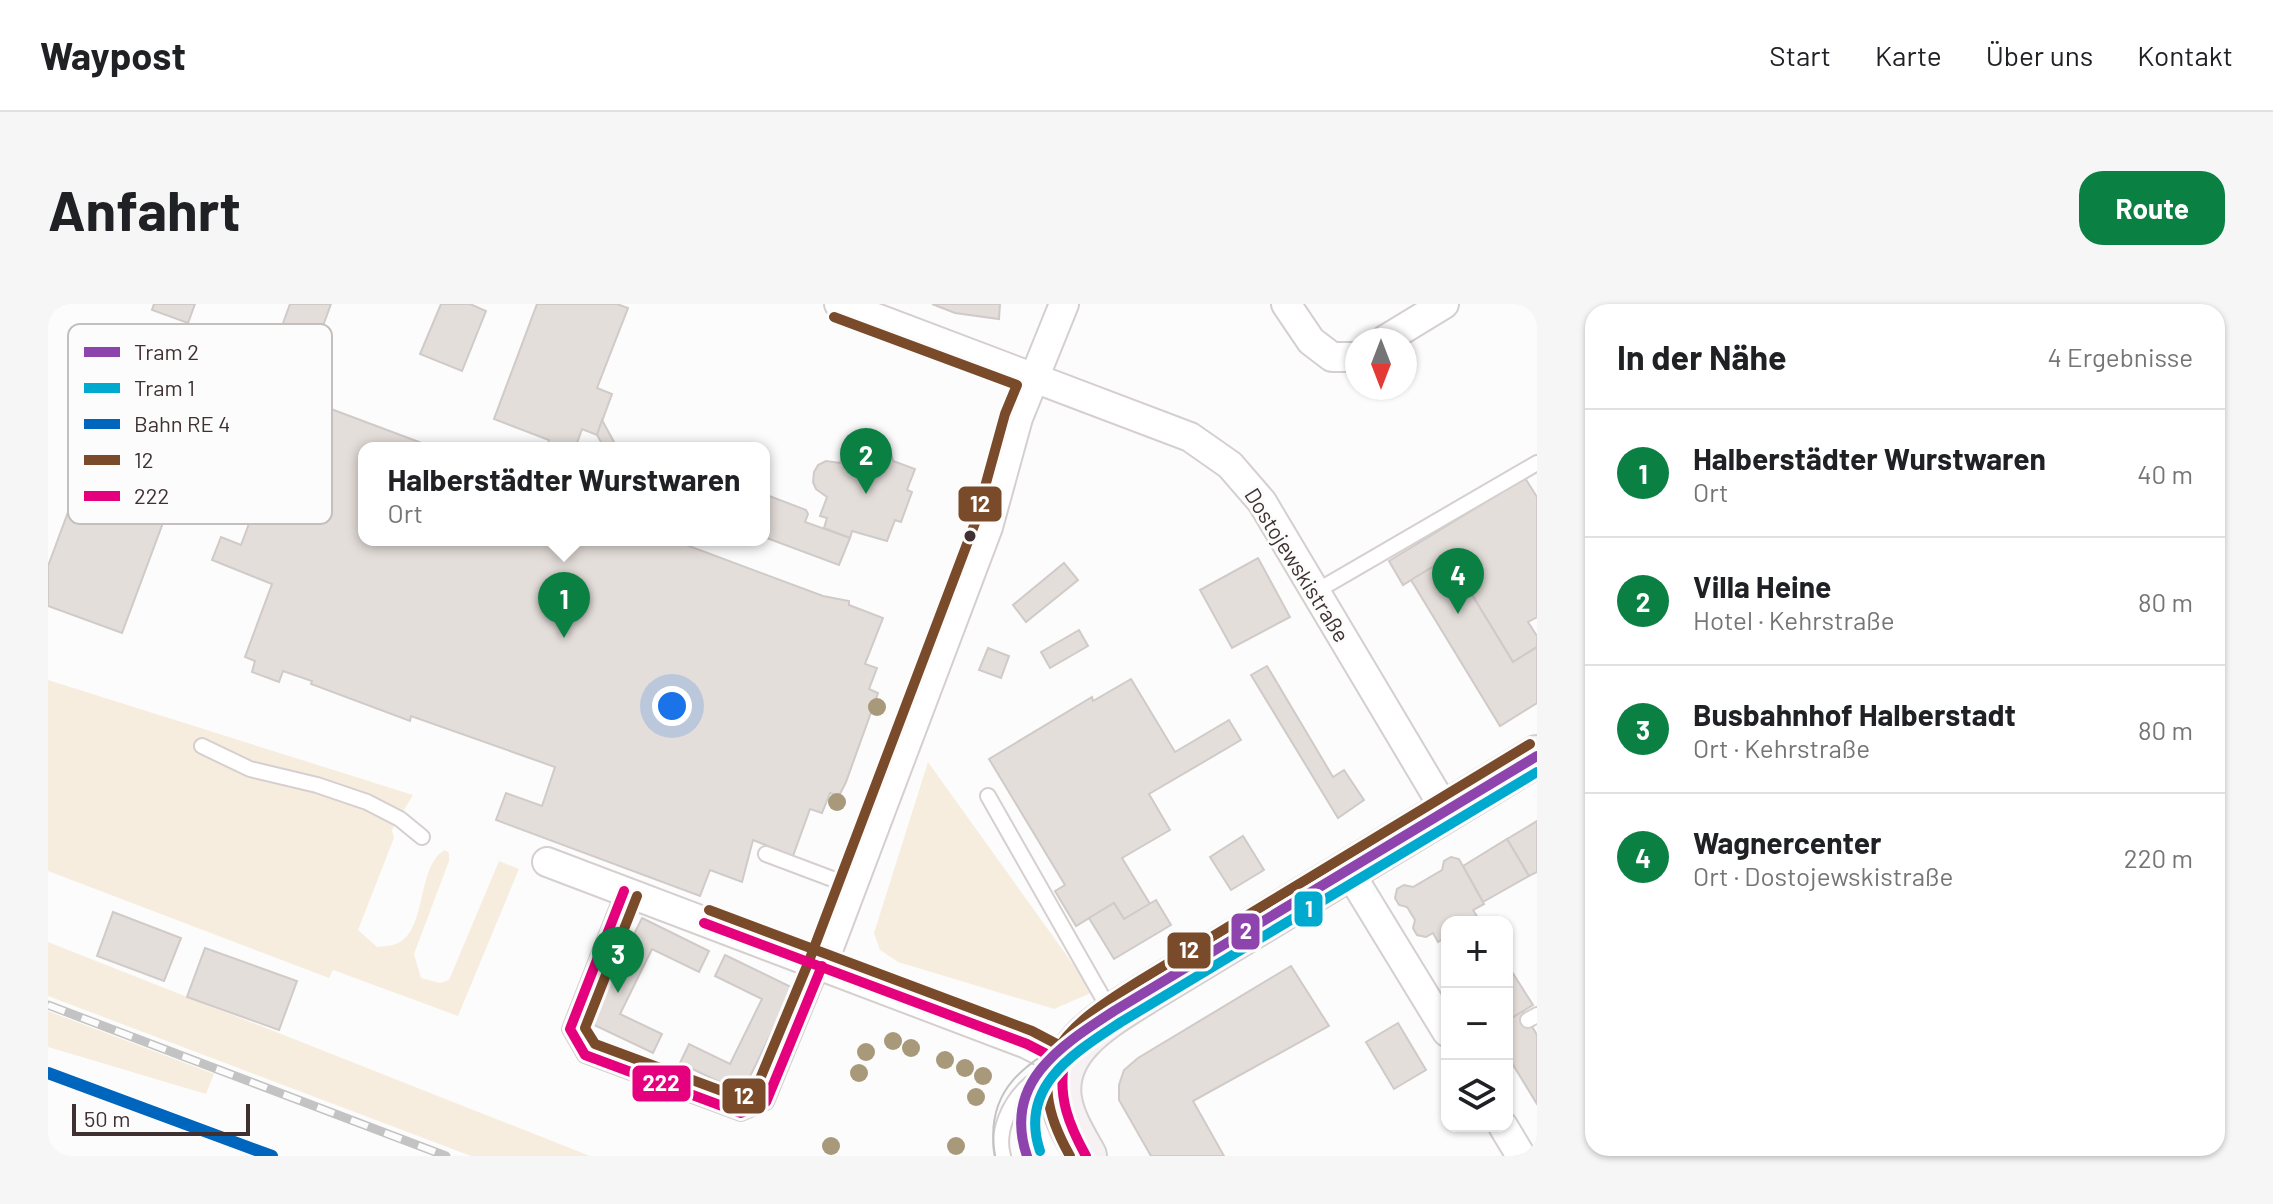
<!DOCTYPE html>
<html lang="de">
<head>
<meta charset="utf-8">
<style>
  :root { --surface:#fff; --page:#f6f6f6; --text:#202124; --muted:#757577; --line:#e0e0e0; --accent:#0b8043 }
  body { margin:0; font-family:Barlow,sans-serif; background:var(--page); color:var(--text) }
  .controls { position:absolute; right:24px; bottom:24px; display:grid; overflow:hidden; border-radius:16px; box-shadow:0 2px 6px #0004 }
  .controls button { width:72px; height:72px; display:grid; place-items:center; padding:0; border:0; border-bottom:2px solid var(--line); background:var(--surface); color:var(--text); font:40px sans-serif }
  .compass { position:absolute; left:1297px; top:24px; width:72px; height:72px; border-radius:50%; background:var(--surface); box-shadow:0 2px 6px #0004; rotate:180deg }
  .scale { position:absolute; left:24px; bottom:20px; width:178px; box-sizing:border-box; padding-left:8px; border:4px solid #3f3131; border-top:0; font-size:22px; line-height:28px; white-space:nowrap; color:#3f3131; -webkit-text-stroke:6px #fcfcfc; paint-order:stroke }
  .you { position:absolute; left:624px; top:402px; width:28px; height:28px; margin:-20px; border:6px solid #fff; border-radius:50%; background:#1a73e8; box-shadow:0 0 0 12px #1a73e833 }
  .badge { display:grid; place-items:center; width:52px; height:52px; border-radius:50%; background:var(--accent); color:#fff; font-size:26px; font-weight:700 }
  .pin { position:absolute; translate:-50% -66px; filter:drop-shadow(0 2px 4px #0008) }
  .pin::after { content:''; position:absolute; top:42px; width:28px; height:24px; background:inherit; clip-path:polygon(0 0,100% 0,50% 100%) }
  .popup { position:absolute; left:310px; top:138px; width:412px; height:104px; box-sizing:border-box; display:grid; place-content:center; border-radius:16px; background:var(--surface); filter:drop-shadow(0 2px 6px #0005); font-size:26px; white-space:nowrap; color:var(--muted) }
  .popup b { font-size:30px; color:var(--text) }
  .popup::after { content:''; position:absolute; left:50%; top:100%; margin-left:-16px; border:16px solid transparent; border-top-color:var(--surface) }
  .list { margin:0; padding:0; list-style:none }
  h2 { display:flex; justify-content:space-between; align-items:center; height:104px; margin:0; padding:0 32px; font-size:34px }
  h2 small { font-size:26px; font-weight:400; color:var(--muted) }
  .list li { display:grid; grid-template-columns:52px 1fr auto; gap:24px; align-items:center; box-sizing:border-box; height:128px; padding:0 32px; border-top:2px solid var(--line) }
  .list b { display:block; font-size:30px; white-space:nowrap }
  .list p { margin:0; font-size:26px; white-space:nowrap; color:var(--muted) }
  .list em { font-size:26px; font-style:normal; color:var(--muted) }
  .icon { flex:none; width:44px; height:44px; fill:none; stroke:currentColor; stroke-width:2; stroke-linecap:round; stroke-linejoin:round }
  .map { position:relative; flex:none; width:1489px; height:852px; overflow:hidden; border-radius:24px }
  header { display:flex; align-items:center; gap:48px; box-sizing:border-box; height:112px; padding:0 40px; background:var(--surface); border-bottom:2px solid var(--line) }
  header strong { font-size:38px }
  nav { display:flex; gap:44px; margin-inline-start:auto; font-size:28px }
  .intro { display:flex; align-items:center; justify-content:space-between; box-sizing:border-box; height:192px; padding:0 48px }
  h1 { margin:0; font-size:56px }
  .button { padding:20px 36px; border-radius:24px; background:var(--accent); color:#fff; font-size:28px; font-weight:700 }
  main { display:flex; gap:48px; padding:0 48px }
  aside { flex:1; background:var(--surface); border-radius:24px; box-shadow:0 2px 6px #0004 }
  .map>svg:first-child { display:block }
</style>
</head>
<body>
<header>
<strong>Waypost</strong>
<nav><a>Start</a><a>Karte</a><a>Über uns</a><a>Kontakt</a></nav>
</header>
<div class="intro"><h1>Anfahrt</h1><a class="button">Route</a></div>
<main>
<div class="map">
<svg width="1489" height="852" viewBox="0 0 1489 852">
  <rect width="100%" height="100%" fill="#fcfcfc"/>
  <g fill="#f7edde">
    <path d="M0,376l365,115 -21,35 2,8 -36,92 19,17c6,-1 13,-1 19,-3 32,-12 20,-79 49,-94l4,3v8l-35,93 7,24 19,5 9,-3 50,-119 20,8 -61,147 -125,-46 -4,8 -281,-107z"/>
    <path d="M880,458l165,230 -39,17 -156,-47 -18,-12 -6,-17z"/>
    <path d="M0,638l542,214h-119l-423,-160z"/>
    <path d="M0,707l166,63 -8,20 -158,-47z"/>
  </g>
  <g fill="#e4deda" stroke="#d0cac8" stroke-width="2">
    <path d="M106,0h41l-7,19 -36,-13z"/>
    <path d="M242,0h41l-22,60 -36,-13z"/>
    <path d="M393,0h29l16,7 -24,60 -42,-17z"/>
    <path d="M489,0h80l11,4 -31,80 15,6 -15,41 -15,-6 -6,17 2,2h-32l3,-8 -55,-21z"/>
    <path d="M884,0h68l-1,15 -44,-6z"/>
    <path d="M87,28l87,32 -100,269 -74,-27v-40z"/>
    <path d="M190,81l35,13 -16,43 -35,-13z"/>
    <path d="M243,90l144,54h-71v92h309l150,56 26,5v4l34,13 -18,46 12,4 -8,21 9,4 -32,89 -7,14 -9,-3 -8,20 -12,-4 -17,47 -40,-16 -11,42 -32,-12 -10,26 -204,-76 10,-27 36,13 13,-39 -144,-51 -1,5 -99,-37 1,-3 -29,-10 -4,11 -27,-10 3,-11 -10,-4 27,-73 -60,-24 9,-23 20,8 30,-80 -5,-2 3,-8 7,2 16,-46 -6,-3z"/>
    <path d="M554,116l12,22 -1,6h-14l2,-6 -4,-7z"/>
    <path d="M799,140l29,11 7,-5 8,3 2,8 22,8 -8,21 5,2 -11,30 -6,-2 -8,21 -35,-10 -2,7 -26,-10 3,-10 -7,-2 7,-19 -11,-8 -3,-7 1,-10 4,-7 8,-4 14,2z"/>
    <path d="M1477,174l12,19v120l-9,5 9,14v11l-24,15 -64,-105 -46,28 -14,-24z"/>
    <path d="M716,190l42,16 2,4 -3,8 45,16 -11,27 -75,-28z"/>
    <path d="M1401,253l64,105 24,-15v56l-37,23 -89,-146z"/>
    <path d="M1210,254l32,59 -58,31 -32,-58z"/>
    <path d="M1016,259l14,17 -52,42 -13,-17z"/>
    <path d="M1031,326l9,16 -38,22 -9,-16z"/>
    <path d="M940,344l21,8 -8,22 -22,-8z"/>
    <path d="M1219,362l66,111 11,-7 20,30 -26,18 -87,-143z"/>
    <path d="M1083,375l44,73 54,-32 12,20 -92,54 21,36 -48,28 28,46 -26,15 -10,-16 -38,23 -21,-35 10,-6 -76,-126 103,-62 1,4z"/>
    <path d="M1489,517v51l-8,4 -22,-37z"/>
    <path d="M1195,532l21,34 -33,20 -21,-33z"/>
    <path d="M1459,535l22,37 -46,26 -20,-36z"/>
    <path d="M1403,553l8,2 25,45 -11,6 5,8 -7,4h-24v14l-9,6 -5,-9 -7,4 -9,-2 -4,-7 2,-8 -8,-13 -8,-2 -4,-7 2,-9 7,-4 9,2 29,-17 2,-9z"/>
    <path d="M1108,596l15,25 -57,34 -25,-41 25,-15 10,16z"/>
    <path d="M65,608l68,26 -17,43 -67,-25z"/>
    <path d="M594,614l67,33 -10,21 -47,-23 -32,65 42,20 -9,19 -63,-30z"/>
    <path d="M157,644l92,33 -18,49 -92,-33z"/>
    <path d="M677,651l68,33 -51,105 -62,-30 9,-19 41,20 32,-65 -47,-23z"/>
    <path d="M1459,660l26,41 -26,16z"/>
    <path d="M1243,662l38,60 -136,75 31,55h-73l-32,-56v-15l5,-15 14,-12z"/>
    <path d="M1475,707l14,24v69l-30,-49v-34z"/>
    <path d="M1350,719l28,47 -32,19 -28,-47z"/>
  </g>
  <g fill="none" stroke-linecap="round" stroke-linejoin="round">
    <defs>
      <g id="lane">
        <path d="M1267,288l222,-129"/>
        <path d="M154,442l48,23 67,16 50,17 33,17 22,18"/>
        <path d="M940,492l124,218"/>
        <path d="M718,550l85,32"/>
        <path d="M576,587l-54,138 15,26 156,58 25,-11 56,-136"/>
        <path d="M1480,716l9,-5"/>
        <path d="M955,852c-7,-25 7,-54 26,-71 8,-7 19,-12 28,-18"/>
      </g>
      <g id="street">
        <path d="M791,0l351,133 40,28 32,37 184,309"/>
        <path d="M1238,0l25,37 21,16h25"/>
        <path d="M1337,36l59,-36"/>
        <path d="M499,558l480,182 37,19"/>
        <path d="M1300,566l99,162"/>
        <path d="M774,662l166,-439 30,-109 46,-114"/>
        <path d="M1455,822l18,30"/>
      </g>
      <path id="secondary" d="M1038,852c-10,-18 -22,-37 -25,-57 -8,-53 48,-82 85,-106l391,-237"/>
    </defs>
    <use href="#lane" stroke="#d6cfcf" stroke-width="18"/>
    <use href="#street" stroke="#d6cfcf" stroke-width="32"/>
    <use href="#secondary" stroke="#d6cfcf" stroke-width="44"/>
    <use href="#lane" stroke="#fff" stroke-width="14"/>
    <use href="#street" stroke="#fff" stroke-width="28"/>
    <use href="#secondary" stroke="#f6f2f4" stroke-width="40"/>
    <path stroke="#c4c3c3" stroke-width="2" d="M947,852c-12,-70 34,-94 87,-124"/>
    <defs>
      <path id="rail" d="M0,701l398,151"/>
    </defs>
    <use href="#rail" stroke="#c4c3c3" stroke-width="9"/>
    <use href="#rail" stroke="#fcfcfc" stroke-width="6" stroke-dasharray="18" stroke-linecap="butt"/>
    <defs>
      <g id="bus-1">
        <path d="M589,592l-52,132 10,16 146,54 14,-7 54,-130 166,-438 30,-109 12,-29 -183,-68"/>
        <path d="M661,606l323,121 38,20"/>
        <path d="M1022,852c-52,-92 -8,-127 69,-175l391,-237"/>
      </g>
      <g id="bus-2">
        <path d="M576,587l-54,138 15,26 156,58 25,-11 56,-136"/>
        <path d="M656,619l323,121 37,19c-6,35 5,62 22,93"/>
      </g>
    </defs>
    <use href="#bus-1" stroke="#fcfcfc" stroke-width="16"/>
    <use href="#bus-2" stroke="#fcfcfc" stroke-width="16"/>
    <use href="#bus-1" stroke="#7a4b2a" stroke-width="10"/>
    <use href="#bus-2" stroke="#e5007d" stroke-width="10"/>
    <defs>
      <path id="rail-1" d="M0,769l224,83"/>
    </defs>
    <use href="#rail-1" stroke="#fcfcfc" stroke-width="18"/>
    <use href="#rail-1" stroke="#0065bd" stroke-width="12"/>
    <defs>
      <path id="tram-1" d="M979,852c-25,-73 33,-110 87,-145l423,-255"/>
      <path id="tram-2" d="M992,847c-22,-65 34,-98 81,-129l416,-250"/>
    </defs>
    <use href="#tram-1" stroke="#fcfcfc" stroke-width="16"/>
    <use href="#tram-2" stroke="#fcfcfc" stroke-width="16"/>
    <use href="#tram-1" stroke="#8e44ad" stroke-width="10"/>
    <use href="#tram-2" stroke="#00a9ce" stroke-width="10"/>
  </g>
  <g fill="#a8997b">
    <circle cx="829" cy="403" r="9"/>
    <circle cx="789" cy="498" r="9"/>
    <circle cx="845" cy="737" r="9"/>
    <circle cx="863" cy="744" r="9"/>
    <circle cx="818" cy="748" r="9"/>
    <circle cx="897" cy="756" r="9"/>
    <circle cx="917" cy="764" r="9"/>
    <circle cx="811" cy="769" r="9"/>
    <circle cx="935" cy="772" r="9"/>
    <circle cx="928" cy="793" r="9"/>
    <circle cx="783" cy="842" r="9"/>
    <circle cx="908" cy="842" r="9"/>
  </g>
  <circle fill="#3f3131" stroke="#fcfcfc" stroke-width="3" cx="922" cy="232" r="7"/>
  <g text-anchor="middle" stroke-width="6" stroke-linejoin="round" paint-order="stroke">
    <g font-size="22" fill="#3f3131" stroke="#fcfcfc">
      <text transform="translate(1249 261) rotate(58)" y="8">Dostojewskistraße</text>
    </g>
  </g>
  <rect x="20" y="20" width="264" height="200" rx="12" fill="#fcfcfc" stroke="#c3bfbf" stroke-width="2"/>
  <rect x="36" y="43" width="36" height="10" fill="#8e44ad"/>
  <rect x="36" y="79" width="36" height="10" fill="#00a9ce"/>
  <rect x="36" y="115" width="36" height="10" fill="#0065bd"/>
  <rect x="36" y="151" width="36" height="10" fill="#7a4b2a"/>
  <rect x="36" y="187" width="36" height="10" fill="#e5007d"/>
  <g font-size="22" fill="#3f3131">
    <text x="86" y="56">Tram 2</text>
    <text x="86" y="92">Tram 1</text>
    <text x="86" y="128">Bahn RE 4</text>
    <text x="86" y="164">12</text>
    <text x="86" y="200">222</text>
  </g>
  <g stroke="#fcfcfc" stroke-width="3">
    <rect x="909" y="181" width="46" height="38" rx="8" fill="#7a4b2a"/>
    <rect x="1245" y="586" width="31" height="38" rx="8" fill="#00a9ce"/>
    <rect x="1182" y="608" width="31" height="39" rx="8" fill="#8e44ad"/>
    <rect x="1118" y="627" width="46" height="39" rx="8" fill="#7a4b2a"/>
    <rect x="583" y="760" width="61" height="39" rx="8" fill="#e5007d"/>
    <rect x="673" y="773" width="46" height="38" rx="8" fill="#7a4b2a"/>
  </g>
  <g font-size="22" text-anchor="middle" font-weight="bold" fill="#fff">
    <text x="932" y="208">12</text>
    <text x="1261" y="613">1</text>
    <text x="1198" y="635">2</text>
    <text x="1141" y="654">12</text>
    <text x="613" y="787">222</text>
    <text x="696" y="800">12</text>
  </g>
</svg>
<div class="controls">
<button>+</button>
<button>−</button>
<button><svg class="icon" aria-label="layers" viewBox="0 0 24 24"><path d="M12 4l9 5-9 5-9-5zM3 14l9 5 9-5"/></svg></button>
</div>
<svg class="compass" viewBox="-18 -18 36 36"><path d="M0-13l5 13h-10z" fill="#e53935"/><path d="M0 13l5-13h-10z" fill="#757577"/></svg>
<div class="scale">50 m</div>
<div class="you"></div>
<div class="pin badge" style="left:516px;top:334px">1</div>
<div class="popup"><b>Halberstädter Wurstwaren</b>Ort</div>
<div class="pin badge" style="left:818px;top:190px">2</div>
<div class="pin badge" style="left:570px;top:689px">3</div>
<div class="pin badge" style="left:1410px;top:310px">4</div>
</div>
<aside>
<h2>In der Nähe<small>4 Ergebnisse</small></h2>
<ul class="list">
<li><span class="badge">1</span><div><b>Halberstädter Wurstwaren</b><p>Ort</p></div><em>40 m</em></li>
<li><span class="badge">2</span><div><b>Villa Heine</b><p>Hotel · Kehrstraße</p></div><em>80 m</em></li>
<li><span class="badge">3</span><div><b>Busbahnhof Halberstadt</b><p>Ort · Kehrstraße</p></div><em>80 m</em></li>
<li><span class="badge">4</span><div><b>Wagnercenter</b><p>Ort · Dostojewskistraße</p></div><em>220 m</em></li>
</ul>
</aside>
</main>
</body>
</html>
